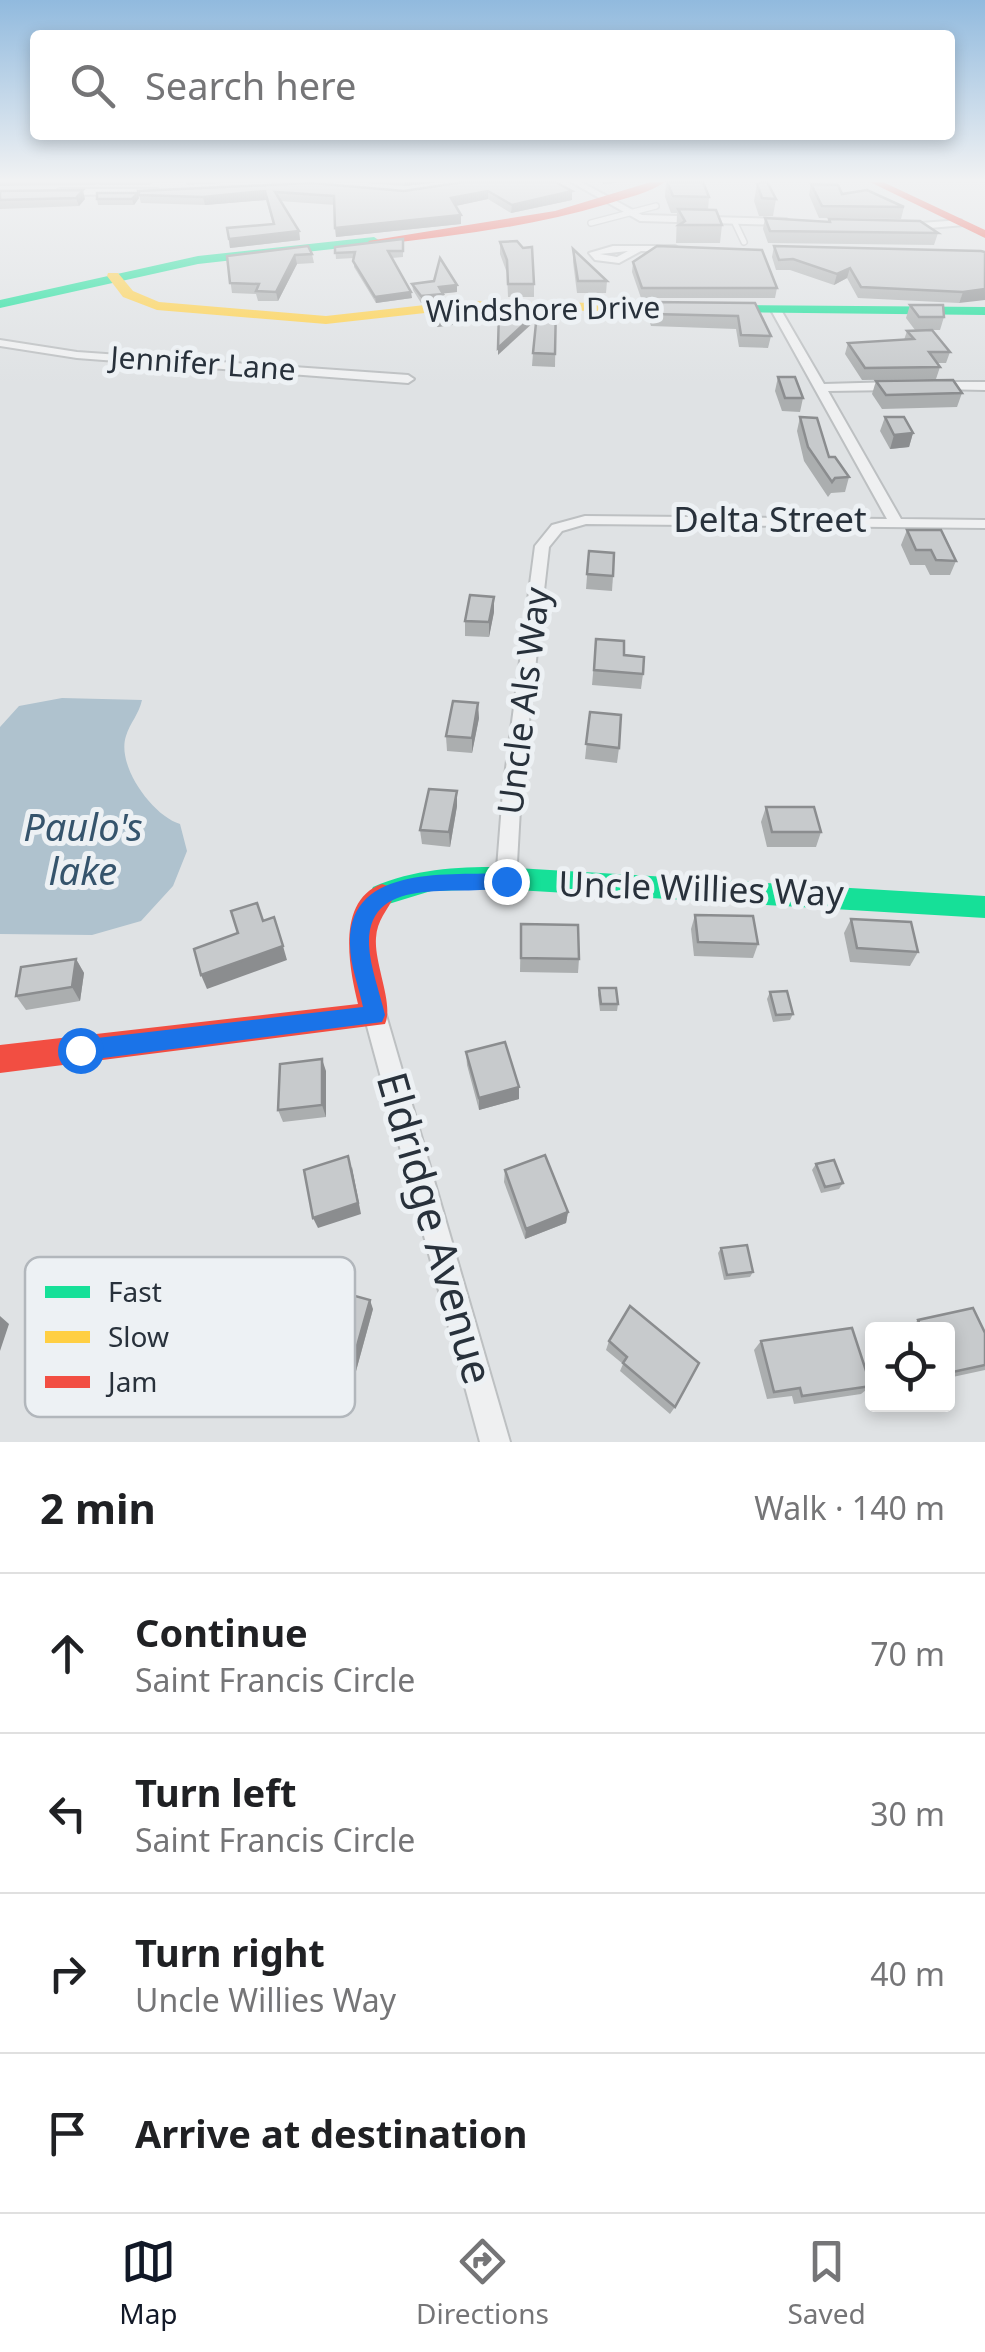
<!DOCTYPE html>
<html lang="en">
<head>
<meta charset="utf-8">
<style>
  :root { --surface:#fff; --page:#f2f2f2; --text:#202124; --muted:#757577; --line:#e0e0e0; --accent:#111827 }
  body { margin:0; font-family:"Noto Sans",sans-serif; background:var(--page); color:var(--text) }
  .controls { position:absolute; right:30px; bottom:30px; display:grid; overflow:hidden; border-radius:10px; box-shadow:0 5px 15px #0003 }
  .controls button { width:90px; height:90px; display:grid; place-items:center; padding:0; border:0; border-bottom:2px solid var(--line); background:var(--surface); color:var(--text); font:50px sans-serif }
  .stop { position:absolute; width:30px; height:30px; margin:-22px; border:8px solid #1a73e8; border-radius:50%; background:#fff }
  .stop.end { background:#1a73e8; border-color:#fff; box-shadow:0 2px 10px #0008 }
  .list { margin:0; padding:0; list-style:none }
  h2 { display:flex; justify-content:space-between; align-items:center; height:130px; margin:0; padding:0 40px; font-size:42px }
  h2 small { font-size:32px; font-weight:400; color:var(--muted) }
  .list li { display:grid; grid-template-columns:65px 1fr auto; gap:30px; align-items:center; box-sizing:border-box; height:160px; padding:0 40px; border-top:2px solid var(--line) }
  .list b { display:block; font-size:38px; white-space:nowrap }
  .list p { margin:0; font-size:32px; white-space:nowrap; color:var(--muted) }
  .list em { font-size:32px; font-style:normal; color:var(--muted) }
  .icon { flex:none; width:55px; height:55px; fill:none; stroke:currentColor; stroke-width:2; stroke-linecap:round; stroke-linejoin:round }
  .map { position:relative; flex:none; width:985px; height:1442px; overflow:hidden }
  .search { position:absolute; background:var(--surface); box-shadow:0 5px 15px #0003; left:30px; right:30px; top:30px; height:110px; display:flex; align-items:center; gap:25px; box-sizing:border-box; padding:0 35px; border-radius:10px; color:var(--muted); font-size:38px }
  .sheet { height:770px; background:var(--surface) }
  nav { display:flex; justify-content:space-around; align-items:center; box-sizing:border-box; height:140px; border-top:2px solid var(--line); background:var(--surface); font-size:28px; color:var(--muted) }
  nav a { display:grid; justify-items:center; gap:5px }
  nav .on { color:var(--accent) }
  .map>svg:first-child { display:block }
</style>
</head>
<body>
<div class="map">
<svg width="985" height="1442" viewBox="0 0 985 1442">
  <rect width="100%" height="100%" fill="#dfe2e4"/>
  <path fill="#afc2ce" d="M62,698l80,2c-3,14 -12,23 -16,36 -10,30 27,80 54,88l7,27 -14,35 -32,35 -49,14 -92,-1v-207l19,-21z"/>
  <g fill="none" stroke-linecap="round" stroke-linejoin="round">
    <defs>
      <g id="lane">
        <path d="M591,223l65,-17"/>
        <path d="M735,223l9,19"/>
      </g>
      <g id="street">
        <path d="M571,182h10l61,33 144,4 5,3 -5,3 -146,-4z"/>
        <path d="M158,189l3,5 -102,1 -4,-3 4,-3z"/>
        <path d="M961,220l3,5 -57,5 -5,-3 5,-3z"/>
        <path d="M613,246h62l5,3 -5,3 -34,-1 -22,12 -24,-3 -6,-7zM628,251l-11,6 -17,-3z"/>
        <path d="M772,308l9,2 43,74 71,-2 6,4 -6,4 -67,1 73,128 84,1v8l-399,-4 -24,7 -13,16 -28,244 -5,90 -3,6 -7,2 -7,-2 -3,-6 7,-90 32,-245 17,-21 33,-9 302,3 -116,-209z"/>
        <path d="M0,340l77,12 331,23 6,4 -6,4 -331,-25 -77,-12z"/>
        <path d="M932,382h53v8l-49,-1 -6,-4z"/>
        <path d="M375,1005l8,3 3,7 124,427h-30l-116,-427 3,-7z"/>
      </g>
    </defs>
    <use href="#lane" stroke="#bdc0c2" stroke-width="8"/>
    <use href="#street" stroke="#bdc0c2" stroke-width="4"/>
    <use href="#lane" stroke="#eff0f1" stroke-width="5"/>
    <use href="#street" fill="#eff0f1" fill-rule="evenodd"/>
    <g fill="#16e098" fill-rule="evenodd">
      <path d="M374,237l6,4 -2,3 -180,20 -198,44v-8l198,-44z"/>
      <path d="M729,305l256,2v8l-261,-3 -2,-3z"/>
      <path d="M499,867l486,29v22l-486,-29 -68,2 -49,15 -9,-3 -4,-8 4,-8c41,-18 82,-20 126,-20z"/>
    </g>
    <path fill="#ffcf43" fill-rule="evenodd" d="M108,273h10l15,18 26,11 167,14 135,-15 216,3 7,4 -7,4 -216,-3 -135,15 -169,-14 -34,-13 -16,-21z"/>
    <g fill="#f24e42" fill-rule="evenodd">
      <path d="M651,182h14c-16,11 -39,16 -58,22 -76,23 -155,32 -233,41l-6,-4 187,-30z"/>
      <path d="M870,182h13l102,48v8z"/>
      <path d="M382,884l9,3 4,8c-8,16 -18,25 -19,43 -2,26 18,66 9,86l-385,49v-28l358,-41c-9,-36 -22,-104 24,-120z"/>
    </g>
  </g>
  <g fill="#abaeaf">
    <path d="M0,182h153l-3,3h-51l-1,-2 -2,2 -96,1z"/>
    <path d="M186,182h57l-56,3z"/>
    <path d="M352,182h89l-37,4z"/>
    <path d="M464,182l108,18 -61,13 -23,-14 -33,7 6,18 -125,13 -1,-32 -55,-4 19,30 1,9 -70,8 -3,-20 46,-4 -7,-24 -61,5 -64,-2 -3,-12h266z"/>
    <path d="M666,182h37l6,15 -1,13 14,15 -2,18h-44l1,-30h-6l-6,-16z"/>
    <path d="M757,184l19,15 -3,17h-14l-5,-15z"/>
    <path d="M811,184l31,10 62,13 -3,12 -82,-1 -10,-23z"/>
    <path d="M0,191l85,8 -6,7 -79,3z"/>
    <path d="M139,198l-5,7h-36l-1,-6z"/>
    <path d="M765,218l63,4 1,-3 109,14 -4,12 -166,-2 -5,-14z"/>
    <path d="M403,239v18l-11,1 20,40 -36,5 -22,-36v-9l-18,1 -1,-12z"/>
    <path d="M500,242l34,42v13h-26l-1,-24 -7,-19z"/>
    <path d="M774,246l207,5 -22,52 -101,-5 -11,-20 -13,7 -44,-15h-14l-4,-13z"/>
    <path d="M573,249l34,32 -1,12h-29l-4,-31z"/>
    <path d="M312,254l2,9 -17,1 -19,37h-20l-2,-7 -24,-1 -5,-37z"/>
    <path d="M633,262l144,26 -2,10h-134l-9,-26z"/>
    <path d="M412,284l45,1v7l-14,1 1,7 -23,3 -8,-13z"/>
    <path d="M648,302l107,1 16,33 -3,12 -29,-1 -3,-18 -85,-3 -4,-12z"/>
    <path d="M556,304l-1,63 -23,-1 1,-13z"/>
    <path d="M910,305l34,12 -4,13h-25l-9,-12z"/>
    <path d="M430,311l30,13 -23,3 -6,-10z"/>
    <path d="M907,331l43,21 -4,11h-9l3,4 -4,12 -74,1 -17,-26 3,-11 56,-3z"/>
    <path d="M778,377l25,21 -3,14 -18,-1 -7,-20z"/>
    <path d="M876,381l86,12 -5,14 -75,2 -10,-15z"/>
    <path d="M800,417l29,40 20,20 -4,15 -14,1 -3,4 -24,-36 -7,-30z"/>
    <path d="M885,417l28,16 -4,14 -19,2 -10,-18z"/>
    <path d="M907,530l49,31 -6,14h-20l-5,-10h-15l-9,-20z"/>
    <path d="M589,551l24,25 -1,15 -26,-2z"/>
    <path d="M494,612l-5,25 -24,-1v-15z"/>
    <path d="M596,639l28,16 19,19 -2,15 -49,-4z"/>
    <path d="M590,712l29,36 -2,15 -32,-4z"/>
    <path d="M479,718l-7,35 -25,-2 -1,-15z"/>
    <path d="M457,791v15l-7,41 -28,-3 -2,-14z"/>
    <path d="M766,807l55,25 -5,15h-49l-6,-25z"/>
    <path d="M695,915l63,29 -5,14 -59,-2 -3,-27z"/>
    <path d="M851,919l67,33 -8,14 -60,-4 -6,-29z"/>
    <path d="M521,924l58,35 -1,14 -58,-1z"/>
    <path d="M76,959l8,14 -4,28 -54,9 -10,-14z"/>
    <path d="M599,988l19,16 -1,7h-17l-2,-16z"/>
    <path d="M770,992l23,22 -3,6 -17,2 -6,-23z"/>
    <path d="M466,1052l53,35v12l-40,11 -12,-45z"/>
    <path d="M326,1071v46l-43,5 -5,-12z"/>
    <path d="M816,1164l27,19 -4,6 -18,4 -9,-23z"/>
    <path d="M505,1170l63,42 -2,11 -41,16 -21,-57z"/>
    <path d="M721,1248l32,24 -3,5 -26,3 -6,-27z"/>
    <path d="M226,1287l-1,56 -59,10 -8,-8z"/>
    <path d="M630,1306l45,101 -5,7 -50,-43 3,-7 -17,-14 3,-9z"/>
    <path d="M373,1309l-20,73 -6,-2 -7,25 -34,-10 -5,-7 7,-23 -4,-7z"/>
    <path d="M918,1320l67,13v37l-37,8v-48h-40z"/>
    <path d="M123,1325l-12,59 -62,2 -12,-8z"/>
    <path d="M761,1341l110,45 -10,8 -67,10 -2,-8 -25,3 -13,-49z"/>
  </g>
  <g fill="#8b8d8f">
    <path d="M404,182h37l-37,4z"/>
    <path d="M603,182h24l-24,2z"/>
    <path d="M83,190l2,9 -6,7 -3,-8z"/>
    <path d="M265,191l1,9 -61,5 -2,-8z"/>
    <path d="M488,191v8l-37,8v-9z"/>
    <path d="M572,191v9l-61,13 1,-8z"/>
    <path d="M138,193l1,5 -5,7 -2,-6z"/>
    <path d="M461,215v9l-125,13 -1,-9z"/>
    <path d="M299,231l1,9 -70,8 -1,-9z"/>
    <path d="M295,255l2,9 -19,37 -2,-9z"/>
    <path d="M850,268l-3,10 -13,7 3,-11z"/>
    <path d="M457,285v7l-18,2v-7z"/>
    <path d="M985,289v11l-26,3 4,-11z"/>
    <path d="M411,292l1,6 -36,5 -1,-6z"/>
    <path d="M443,294l1,6 -23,3v-7z"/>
    <path d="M535,314v7l-37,34v-7z"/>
    <path d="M460,317v7l-23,3v-6z"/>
    <path d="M913,433l-4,14 -19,2 4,-14z"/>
    <path d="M494,597v15l-5,25v-15z"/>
    <path d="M478,703l1,15 -7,35v-15z"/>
    <path d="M457,791v15l-7,41 -1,-15z"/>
    <path d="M283,946l4,14 -80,29 -6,-14z"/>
    <path d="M76,959l8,14 -4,28 -8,-14z"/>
    <path d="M322,1059l4,12v46l-4,-12z"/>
    <path d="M519,1087v12l-40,11v-12z"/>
    <path d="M352,1167l9,47 -43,14 -5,-10z"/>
    <path d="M568,1212l-2,11 -41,16 1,-10z"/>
    <path d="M220,1277l6,10 -1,56 -7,-8z"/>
    <path d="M370,1300l3,9 -20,73 -4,-8z"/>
    <path d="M0,1316l9,8 -9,27z"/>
    <path d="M113,1316l10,9 -12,59 -10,-8z"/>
    <path d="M344,1373l3,7 -7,25 -4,-7z"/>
  </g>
  <g fill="#c7cacc" stroke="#8b8d8f" stroke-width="2.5">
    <path d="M464,182h91l17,9 -60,14 -24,-14 -37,7 10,17 -126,13 -1,-32 -59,-4 24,39 -70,8 -2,-11 47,-4 -9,-33 -62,6 -64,-2 -1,-4 173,-8 93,8z"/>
    <path d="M667,182h36l6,15 -36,-1z"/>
    <path d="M762,182h5l9,17 -14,-1 -5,-14z"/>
    <path d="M811,184l27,1 4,9 25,-4 37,17 -82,-1z"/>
    <path d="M83,190l-7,8 -76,2v-9z"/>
    <path d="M97,193h41l-6,6h-35z"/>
    <path d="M678,209l38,1 6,15h-43l6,-4z"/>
    <path d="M765,218l65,4 -1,-3 91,2 18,12 -168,-2z"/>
    <path d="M403,239v12h-15l23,41 -36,5 -22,-36 2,-9 -20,1v-6z"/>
    <path d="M517,241l6,7 9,-1 2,37h-26l-1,-24 -7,-18z"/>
    <path d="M308,246l4,8 -17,1 -19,37 -20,-1 3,-7 -29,-1 -3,-27z"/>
    <path d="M657,246l105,4 15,38h-135l-9,-26z"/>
    <path d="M774,246l207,5 4,1v37l-22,3 -102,-5 -11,-19 -13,6 -44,-15 -14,1z"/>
    <path d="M573,249l34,32h-29z"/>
    <path d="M440,258l17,27 -18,2 4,7 -22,2 -9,-12 22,-3z"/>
    <path d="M648,302l107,1 16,33 -30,-1 -3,-19 -85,-2z"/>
    <path d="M538,303l18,1 -1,50 -22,-1z"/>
    <path d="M910,305h33l1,12h-25z"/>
    <path d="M508,306h27v8l-37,34 1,-38h9z"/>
    <path d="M453,309l7,8 -23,4 -7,-10z"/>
    <path d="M932,330l18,22h-21l11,15 -75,1 -17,-25 66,-4 -7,-8z"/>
    <path d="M778,377h17l8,21h-18z"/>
    <path d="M953,380l9,13 -76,2 -10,-14z"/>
    <path d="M800,417l17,1 12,39h6l14,20 -14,1 -3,4 -24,-35z"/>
    <path d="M885,417h19l9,16 -19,2z"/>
    <path d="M907,530h34l15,31 -20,-1 -5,-10h-15z"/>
    <path d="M589,551l25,2 -1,23 -26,-2z"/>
    <path d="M470,595l24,2 -5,25 -24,-1z"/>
    <path d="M596,639l28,2v14l20,2 -1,17 -49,-4z"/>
    <path d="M453,701l25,2 -6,35 -26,-2z"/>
    <path d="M590,712l31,3 -2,33 -33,-4z"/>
    <path d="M429,789l28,2 -8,41 -29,-2z"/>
    <path d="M766,807h48l7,25h-49z"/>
    <path d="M257,903l6,18 11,-4 9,29 -82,29 -7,-26 44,-16 -7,-22z"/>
    <path d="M695,915l58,1 5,28 -60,-2z"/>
    <path d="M851,919l60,3 7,30 -61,-4z"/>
    <path d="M521,924l57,1 1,34 -58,-1z"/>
    <path d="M76,959l-4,28 -56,9 5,-29z"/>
    <path d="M599,988h17l2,16h-17z"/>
    <path d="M787,991l6,23 -17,1 -6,-23z"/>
    <path d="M505,1042l14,45 -40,11 -13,-46z"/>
    <path d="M322,1059v46l-44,5 2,-46z"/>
    <path d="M545,1155l23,57 -42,17 -21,-59z"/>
    <path d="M348,1156l10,47 -45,15 -9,-48z"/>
    <path d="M834,1160l9,23 -18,4 -9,-23z"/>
    <path d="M747,1245l6,27 -26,3 -6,-27z"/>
    <path d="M326,1288l44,12 -21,74 -5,-1 -8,25 -35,-10 9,-28 -6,-2z"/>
    <path d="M630,1306l69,57 -24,44 -52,-44 4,-6 -18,-16z"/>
    <path d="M973,1308l12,25v32l-37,8v-43h-26l-4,-10z"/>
    <path d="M852,1328l19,58 -69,10 -2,-8 -26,4 -13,-51z"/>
  </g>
  <linearGradient id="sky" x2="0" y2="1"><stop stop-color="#91bade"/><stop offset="0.47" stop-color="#f1f2f3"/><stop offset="1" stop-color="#f1f2f3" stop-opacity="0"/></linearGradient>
  <rect width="985" height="384" fill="url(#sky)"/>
  <path fill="#1a73e8" d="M506,873l9,8 -3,5c-45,14 -145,-17 -143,59 1,22 11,48 16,70l-3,7 -302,39 -8,-3 -3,-8 3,-7 8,-3 283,-33c-4,-20 -13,-42 -13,-62 -3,-82 101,-69 156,-72z"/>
  <g text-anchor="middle" stroke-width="10" stroke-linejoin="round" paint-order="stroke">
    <g font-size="30" fill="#28313b" stroke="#edf1f4">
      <text transform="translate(543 310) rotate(-1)" y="10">Windshore Drive</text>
      <text transform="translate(203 364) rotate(4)" y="10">Jennifer Lane</text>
    </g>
    <g font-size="35" fill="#28313b" stroke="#edf1f4">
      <text x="770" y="532">Delta Street</text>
      <text transform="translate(524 701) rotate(-83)" y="12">Uncle Als Way</text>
      <text transform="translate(701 889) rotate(2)" y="12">Uncle Willies Way</text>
    </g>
    <g font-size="38" font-style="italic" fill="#35546c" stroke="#edf1f4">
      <text x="83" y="841">Paulo's<tspan x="83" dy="44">lake</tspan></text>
    </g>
    <g font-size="42" fill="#28313b" stroke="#edf1f4">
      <text transform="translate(435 1228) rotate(74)" y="15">Eldridge Avenue</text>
    </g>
  </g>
  <rect x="25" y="1257" width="330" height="160" rx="15" fill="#edf1f4" stroke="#b2b7bc" stroke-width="2.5"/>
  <rect x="45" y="1286" width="45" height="12" fill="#16e098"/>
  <rect x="45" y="1331" width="45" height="12" fill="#ffcf43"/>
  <rect x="45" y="1376" width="45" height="12" fill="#f24e42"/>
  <g font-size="28" fill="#28313b">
    <text x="108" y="1302">Fast</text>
    <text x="108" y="1347">Slow</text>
    <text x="108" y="1392">Jam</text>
  </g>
</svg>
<div class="controls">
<button><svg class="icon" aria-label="locate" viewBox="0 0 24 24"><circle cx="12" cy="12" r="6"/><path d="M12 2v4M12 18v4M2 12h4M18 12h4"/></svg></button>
</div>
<div class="stop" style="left:80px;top:1050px"></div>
<div class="stop end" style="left:506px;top:881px"></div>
<div class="search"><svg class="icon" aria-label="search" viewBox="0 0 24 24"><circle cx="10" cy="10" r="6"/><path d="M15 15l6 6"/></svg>Search here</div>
</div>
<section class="sheet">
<h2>2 min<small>Walk · 140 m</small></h2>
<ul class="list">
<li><svg class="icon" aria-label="ahead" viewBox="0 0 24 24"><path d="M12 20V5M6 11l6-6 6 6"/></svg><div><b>Continue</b><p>Saint Francis Circle</p></div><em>70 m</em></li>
<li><svg class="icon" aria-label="left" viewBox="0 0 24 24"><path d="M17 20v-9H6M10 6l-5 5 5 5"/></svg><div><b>Turn left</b><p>Saint Francis Circle</p></div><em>30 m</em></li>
<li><svg class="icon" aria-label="right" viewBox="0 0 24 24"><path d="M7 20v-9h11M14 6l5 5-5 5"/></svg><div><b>Turn right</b><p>Uncle Willies Way</p></div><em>40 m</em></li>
<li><svg class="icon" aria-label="arrive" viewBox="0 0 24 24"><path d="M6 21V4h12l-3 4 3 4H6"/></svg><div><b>Arrive at destination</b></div></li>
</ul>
</section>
<nav>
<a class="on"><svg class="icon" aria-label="map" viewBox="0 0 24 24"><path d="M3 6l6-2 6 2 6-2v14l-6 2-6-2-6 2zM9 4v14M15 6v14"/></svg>Map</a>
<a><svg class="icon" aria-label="directions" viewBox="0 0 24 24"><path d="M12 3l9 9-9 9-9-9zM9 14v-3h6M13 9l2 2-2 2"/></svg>Directions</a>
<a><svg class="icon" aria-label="saved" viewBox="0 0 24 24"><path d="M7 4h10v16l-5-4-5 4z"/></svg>Saved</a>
</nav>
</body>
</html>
